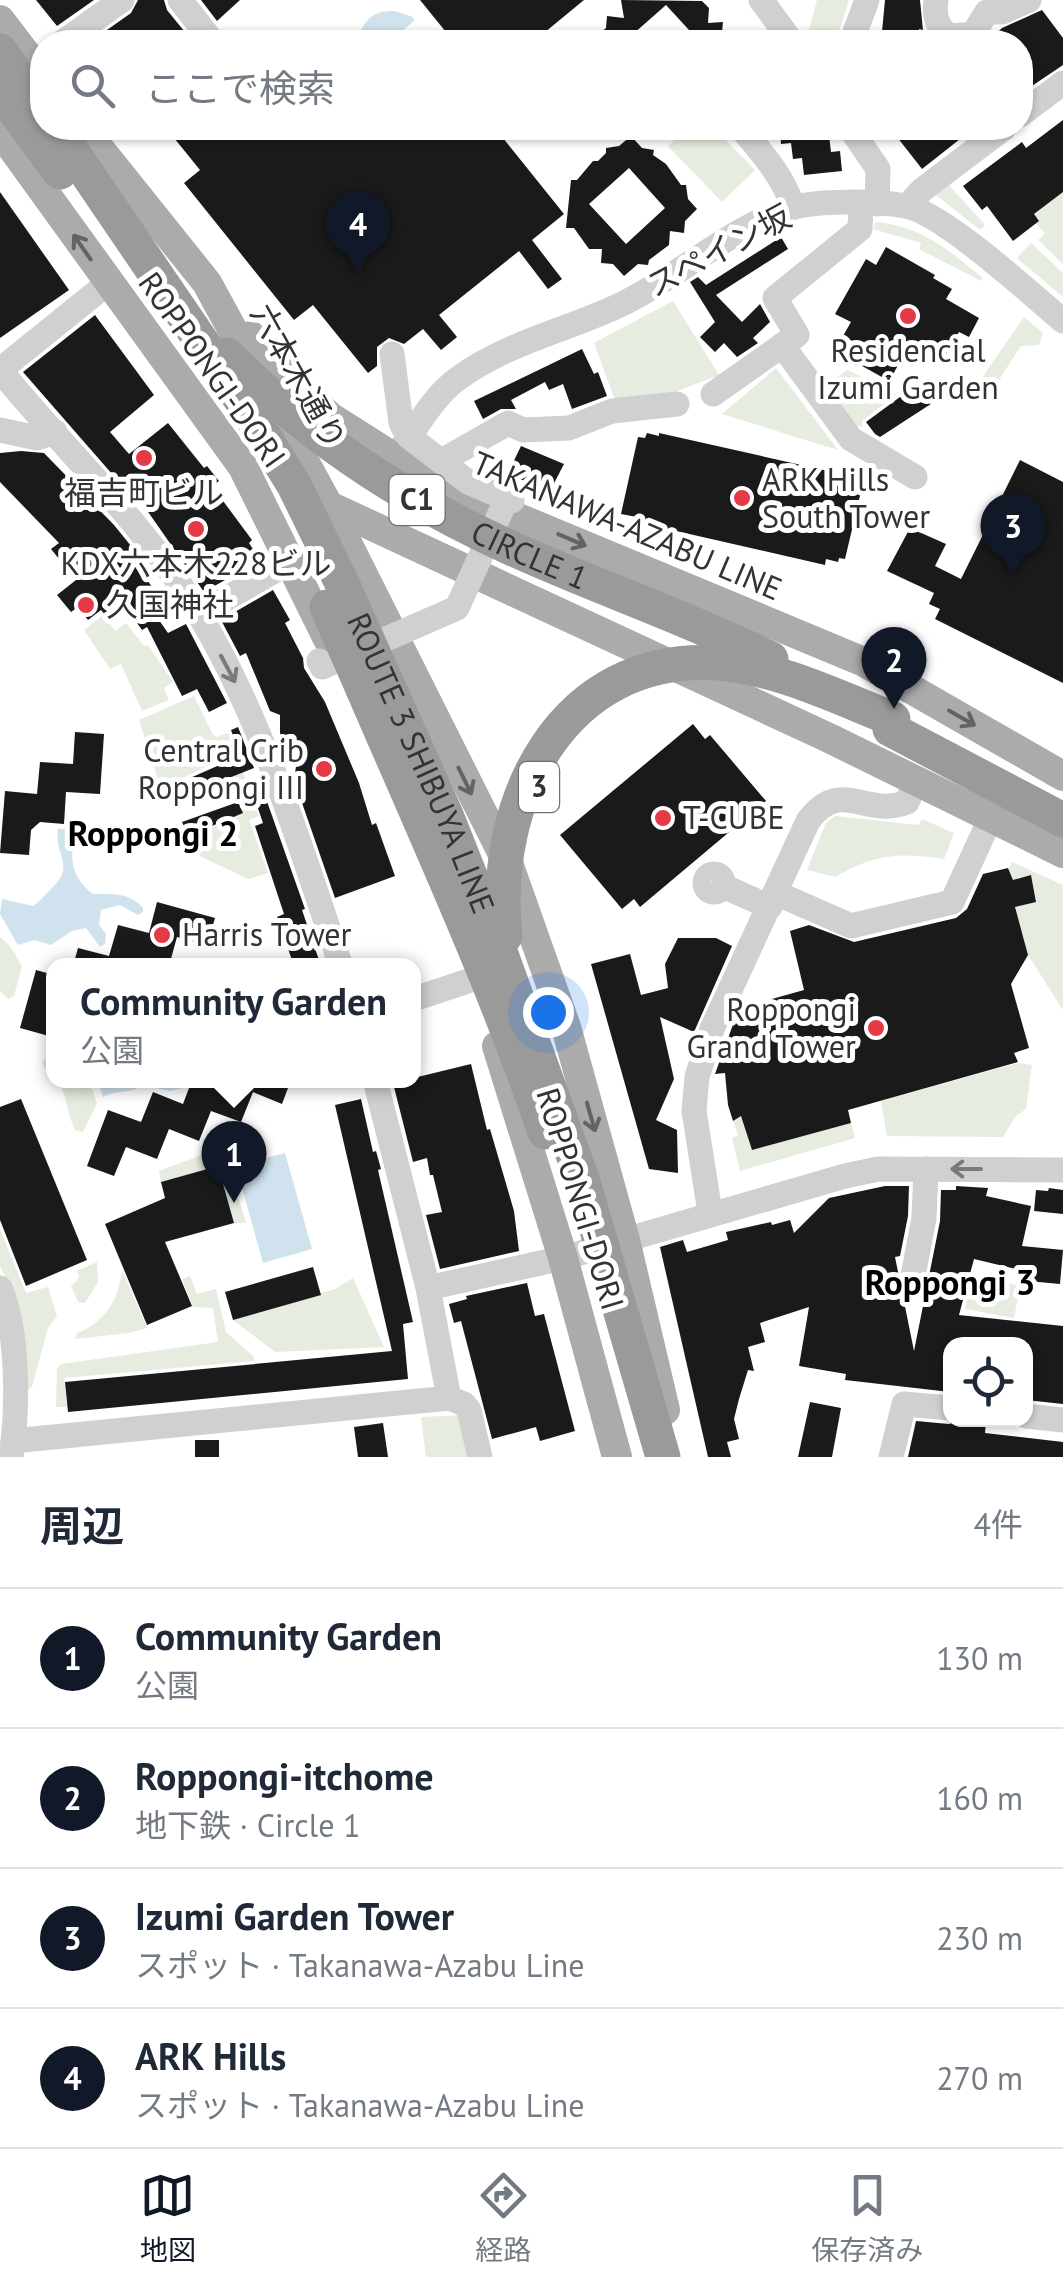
<!DOCTYPE html>
<html lang="ja">
<head>
<meta charset="utf-8">
<style>
  :root { --surface:#fff; --page:#f6f6f7; --text:#1f2937; --muted:#747a83; --line:#e0e1e3; --accent:#111827 }
  body { margin:0; font-family:"PT Sans","Noto Sans JP",sans-serif; background:var(--page); color:var(--text) }
  .controls { position:absolute; right:30px; bottom:30px; display:grid; overflow:hidden; border-radius:20px; box-shadow:0 2px 8px #0004 }
  .controls button { width:90px; height:90px; display:grid; place-items:center; padding:0; border:0; border-bottom:2px solid var(--line); background:var(--surface); color:var(--text); font:50px sans-serif }
  .you { position:absolute; left:548px; top:1012px; width:35px; height:35px; margin:-25px; border:8px solid #fff; border-radius:50%; background:#1a73e8; box-shadow:0 0 0 15px #1a73e833 }
  .badge { display:grid; place-items:center; width:65px; height:65px; border-radius:50%; background:var(--accent); color:#fff; font-size:32px; font-weight:700 }
  .pin { position:absolute; translate:-50% -82px; filter:drop-shadow(0 2px 5px #0008) }
  .pin::after { content:''; position:absolute; top:52px; width:35px; height:30px; background:inherit; clip-path:polygon(0 0,100% 0,50% 100%) }
  .popup { position:absolute; left:46px; top:958px; width:375px; height:130px; box-sizing:border-box; display:grid; place-content:center; border-radius:20px; background:var(--surface); filter:drop-shadow(0 2px 8px #0005); font-size:32px; white-space:nowrap; color:var(--muted) }
  .popup b { font-size:38px; color:var(--text) }
  .popup::after { content:''; position:absolute; left:50%; top:100%; margin-left:-20px; border:20px solid transparent; border-top-color:var(--surface) }
  .list { margin:0; padding:0; list-style:none }
  h2 { display:flex; justify-content:space-between; align-items:center; height:130px; margin:0; padding:0 40px; font-size:42px }
  h2 small { font-size:32px; font-weight:400; color:var(--muted) }
  .list li { display:grid; grid-template-columns:65px 1fr auto; gap:30px; align-items:center; box-sizing:border-box; height:140px; padding:0 40px; border-top:2px solid var(--line) }
  .list b { display:block; font-size:38px; white-space:nowrap }
  .list p { margin:0; font-size:32px; white-space:nowrap; color:var(--muted) }
  .list em { font-size:32px; font-style:normal; color:var(--muted) }
  .icon { flex:none; width:55px; height:55px; fill:none; stroke:currentColor; stroke-width:2; stroke-linecap:round; stroke-linejoin:round }
  .map { position:relative; flex:none; width:1063px; height:1457px; overflow:hidden }
  .search { position:absolute; background:var(--surface); box-shadow:0 2px 8px #0004; left:30px; right:30px; top:30px; height:110px; display:flex; align-items:center; gap:25px; box-sizing:border-box; padding:0 35px; border-radius:40px; color:var(--muted); font-size:38px }
  .sheet { height:690px; background:var(--surface) }
  nav { display:flex; justify-content:space-around; align-items:center; box-sizing:border-box; height:140px; border-top:2px solid var(--line); background:var(--surface); font-size:28px; color:var(--muted) }
  nav a { display:grid; justify-items:center; gap:5px }
  nav .on { color:var(--accent) }
  .map>svg:first-child { display:block }
</style>
</head>
<body>
<div class="map">
<svg width="1063" height="1457" viewBox="0 0 1063 1457">
  <rect width="100%" height="100%" fill="#fff"/>
  <g fill="#e6ecdf">
    <path d="M817,0h32l-11,35 3,7h-27l-6,-8z"/>
    <path d="M688,128h26l41,42 -33,32 -54,-56z"/>
    <path d="M948,184l37,41 -5,5 -44,-35z"/>
    <path d="M1063,192v72l-25,-24 7,-6 -9,-11 -2,-9z"/>
    <path d="M876,222c48,5 70,27 107,56l-2,3 -62,-32 2,-6 -48,-14z"/>
    <path d="M1031,243l32,30v24l-46,-39z"/>
    <path d="M673,301l46,74 -44,17 -60,8 -21,-57z"/>
    <path d="M1024,317l19,16 -4,12 -18,1 -26,40 -14,-7z"/>
    <path d="M776,368l62,82 -116,-36z"/>
    <path d="M848,370l49,24 -35,27 1,5 -7,1 -29,-44z"/>
    <path d="M103,615l12,16 11,-8 18,23 4,-1 25,37 -9,6 5,12 -27,11 -21,-47 -11,5 -26,-39z"/>
    <path d="M194,696l19,39 4,2 11,-4 18,48 -15,7 -12,-28 -58,29 -22,-69z"/>
    <path d="M252,798l7,18 -10,4 19,53 -20,6 -59,-28 -7,-12 45,-18 -5,-12z"/>
    <path d="M835,816l84,9 3,-6 32,14 -10,26c-45,-7 -69,-5 -109,18l-28,-7 19,-47z"/>
    <path d="M1012,862l51,23v125l-35,-55 -6,-23 -13,-6 7,-19 20,-6 -5,-26 -18,5 -4,-12z"/>
    <path d="M0,937l10,9 12,20 -8,30 -6,3 -8,-8z"/>
    <path d="M49,1054l5,1v25l29,1 10,10 4,13 -14,28 -8,-2c-7,-15 -8,-29 -14,-44l-6,-2 -13,-21z"/>
    <path d="M1018,1063l14,2 -6,44 -10,7 -13,21 -116,-1 -6,-35z"/>
    <path d="M741,1116l11,34 99,-27 4,15 -115,33 -8,-33 6,-3 -5,-14z"/>
    <path d="M223,1147l23,76h-12l-16,-57 -57,16 -2,-11z"/>
    <path d="M0,1229l26,64 22,-6 9,29 -9,12 -16,59 -5,4 -9,-87 -18,-38z"/>
    <path d="M97,1262l1,20 -13,21 -7,-1 -7,-16 8,-8 -2,-7z"/>
    <path d="M122,1269l25,59 -18,5 -54,6 2,-6c29,-11 42,-34 45,-64z"/>
    <path d="M190,1276l7,18 19,-5 10,43 28,25v4l-190,17 3,29h-11l1,-38 4,-5 157,-22 -5,-34 -20,-1 -11,-28z"/>
    <path d="M971,1276l49,10 -6,32 -49,-9z"/>
    <path d="M353,1278l31,69 -109,5 -42,-32 102,-31z"/>
    <path d="M465,1415l10,42h-49l-5,-40z"/>
  </g>
  <g fill="#cfe2ee">
    <path d="M395,11l18,6 1,4 -22,18 -34,-2c7,-19 17,-27 37,-26z"/>
    <path d="M70,825h10c-12,26 -12,50 13,69 18,0 37,-2 50,14v4l-5,3 -18,-10 -19,5 -2,15 7,9 -1,10 -5,3 -14,-19 -14,3 -21,14 -17,-5 -16,5 -18,-31 2,-15 31,7c8,-5 11,-11 18,-17 26,-24 3,-32 7,-60h9z"/>
    <path d="M97,1081h93l-3,6 -17,4 -28,-6c-12,10 -25,4 -39,12z"/>
    <path d="M285,1153l27,96 -49,14 -27,-97z"/>
  </g>
  <g fill="#1a1a1a" fill-rule="evenodd">
    <path d="M36,0h58l-37,26z"/>
    <path d="M138,0h26l3,10 26,32h-103l41,-29z"/>
    <path d="M201,0h39l-23,21z"/>
    <path d="M420,0h164l-51,42h-79z"/>
    <path d="M621,0l81,1 7,7 -1,15 15,-1 -2,20h-21l-34,-37 -42,37h-34l16,-14 1,-12 17,2z"/>
    <path d="M885,0h35l3,30 -4,-1 -1,11 -37,2z"/>
    <path d="M1042,10l21,28v27l-43,29v-52h-33l15,-14z"/>
    <path d="M1063,120v72l-29,22 5,7 -26,20 -26,-35 -5,4 -19,-24 59,-44 4,6z"/>
    <path d="M166,128h186l6,8 10,-8h38l6,7 9,-7h74l69,86 -32,26 30,39 -14,10 -29,-38 -80,64 18,22 -16,13 -18,-21 -19,15 -15,-6 -12,9v19l-9,7 -55,-68 -19,15 -110,-137 16,-13z"/>
    <path d="M780,128h38l1,8 10,-1 2,17 9,-1 2,20 -38,4 -2,-17 -9,1 -2,-16 -10,1z"/>
    <path d="M890,128h84l-52,41z"/>
    <path d="M631,136l11,12 12,2 -1,5 13,9 15,21h5l2,14 9,10 -12,12 -1,12 -14,-2 -1,14 -20,15 -1,5 -10,-1 -14,12 -11,-12 -12,-1 1,-14h-13l-15,-21h-8l5,-48h6l16,-19h5l8,-8v-5l13,-2zM629,168l36,40 -39,36 -37,-40z"/>
    <path d="M0,192l69,98 -69,48z"/>
    <path d="M781,237l7,12 -72,46 26,27 18,-18 10,18 -17,16 5,5 -21,14 -13,-14 -9,9 -15,-15 15,-15 -25,-40 8,-5 8,8z"/>
    <path d="M886,247l49,28 -2,3 19,11 -6,10 33,19 -10,19 -10,-5 -17,29 -5,-3 -4,6 -26,-14 -18,31 -43,-24 8,-15 -11,-6 8,-14 -16,-8 31,-55 10,6z"/>
    <path d="M95,315l59,80 -44,37 19,22 39,-31 36,45 3,-2 12,15 -7,5 40,54 -3,3 11,17 -56,32 -74,-106 -4,4 -103,-118z"/>
    <path d="M582,349l12,25 4,-2 9,24 -35,13 -9,-25 -14,6 -4,-8 -34,18 5,9h-15l-18,10 -9,-18z"/>
    <path d="M923,380l14,20 -57,37 -5,-3 -9,-12z"/>
    <path d="M647,433l12,3v-3l187,42 -1,4 18,4 -18,76 -6,-1 -1,4 -12,-3 -1,6 -184,-42 1,-5 -21,-4 17,-77 7,1z"/>
    <path d="M521,446l43,18 -15,29 -41,-20z"/>
    <path d="M21,451l23,2 70,72 26,32 -7,6 21,26 -11,8 25,36 18,-9 41,79 -18,9 -12,-23 -15,7 -35,-69 -5,3 -15,-21 -16,13 -10,-12 -13,10 -10,-13 -7,5 -14,-17 19,-15 -25,-31 8,-6 -59,-61v-29z"/>
    <path d="M1020,460l43,22v201l-128,-64 5,-10 -11,-5 5,-11 -47,-22 23,-43 36,16 -11,22 26,13z"/>
    <path d="M273,590l17,30 -5,3 18,35 1,10 21,34 34,81 13,42 4,-2 19,53 -60,22 -34,-98 4,-1 -10,-26 3,-19 -12,-6 -6,-15v-18l-10,-4 -24,-58 -6,3 -19,-36z"/>
    <path d="M693,724l12,15 5,-4 56,66 -126,106 -6,-8 -12,10 -62,-74z"/>
    <path d="M238,727l16,41 -58,23 -6,-13 50,-22 -9,-26z"/>
    <path d="M75,732l29,2 -4,60 -34,-2 -2,32 -24,-2 -9,8 -2,25 -29,-2 5,-62 32,3 3,-32 33,2z"/>
    <path d="M264,793l41,116 -3,1 19,56h-27l-17,-49 7,-3 -29,-88 8,-3 -9,-26z"/>
    <path d="M238,802l5,11 -55,23 -6,-14z"/>
    <path d="M1008,868l5,12 18,-5 5,27 -21,5 13,48 -17,29 18,64 -15,5 4,9 -170,48 3,13 -99,27 -11,-34 -8,5 -5,-16 -3,-32 -10,1 24,-66 65,-18 -14,-59 19,-6 45,17 102,-24 11,-9 16,-35z"/>
    <path d="M157,902l58,16 -8,27 -30,-8 -8,29 -31,-6 -2,6h-63l5,-18 31,8 9,-31 31,8z"/>
    <path d="M678,938h38l16,8 -38,86 -34,-15 14,62 -18,41 21,10 1,43 -29,-4 -58,-205 39,-10 11,41 27,-7 -3,-24z"/>
    <path d="M36,970l18,5v40l-5,21 -29,-8z"/>
    <path d="M471,1064l16,66 3,-1 24,82 5,40 -79,18 -14,-54 16,-3 -9,-37h-3l-3,-17 -14,4 -20,-79z"/>
    <path d="M192,1080h22l11,5 1,-5h65l-9,24 -29,-12 -12,30 -30,-11 -12,30 -30,-12 -12,30 -31,-12 -12,29 -27,-10 21,-56 33,12 12,-30 30,12z"/>
    <path d="M21,1099l66,161 -61,26 -26,-66v-113z"/>
    <path d="M361,1099l12,53 3,-1 5,18 -3,1 35,152 -10,2 5,55 -340,33 -3,-30 327,-31 -57,-246z"/>
    <path d="M218,1166l16,57 -69,19 27,64 -45,19 -42,-101 60,-26 -4,-16z"/>
    <path d="M885,1186h24l-1,30 -8,40 -5,1 19,94 26,-130 1,-31h15v-4l32,2 -2,8 45,10 -9,40 41,4 -3,34 -32,-3 1,-9 -55,-13 -15,56 104,11v78l-37,-4 3,-56h-79v48l-105,-12 1,-6 -47,-8 10,-59 -49,16 5,19 -17,5 6,24 -6,-1 -9,29 -5,20 5,20 -12,3 4,15h-23l-48,-210 23,-7 4,12 41,-12 -2,-8 45,-10 1,3 18,-5 4,13 35,-35z"/>
    <path d="M1049,1188l14,2v24l-29,-3 2,-21 12,1z"/>
    <path d="M313,1267l8,28 -88,25 -8,-28z"/>
    <path d="M527,1283l8,33 9,-2 31,117 -35,10 -4,-14 -44,12 -31,-118 -7,2 -5,-19 18,-5 -1,-3z"/>
    <path d="M810,1402l31,6 -9,49h-34z"/>
    <path d="M961,1420l25,1 -1,12 78,9v15h-155l8,-36 33,3z"/>
    <path d="M383,1423l5,34h-30l-4,-30z"/>
    <rect x="195" y="1440" width="24" height="17"/>
  </g>
  <g fill="none" stroke-linecap="round" stroke-linejoin="round">
    <g stroke="#d0d0d0" stroke-width="25">
      <path d="M180,0l33,42"/>
      <path d="M761,0l31,42"/>
      <path d="M936,0c-2,16 0,27 14,36l23,-2 14,-22"/>
      <path d="M987,12h15l27,-12"/>
      <path d="M63,42l59,-42"/>
      <path d="M856,42l-1,-10 12,-32"/>
      <path d="M1020,115l43,-32"/>
      <path d="M741,128c21,25 42,48 52,79"/>
      <path d="M850,128l28,41 -1,35"/>
      <path d="M907,206l15,-16 82,-62"/>
      <path d="M108,283l-108,87c64,79 140,149 194,236 68,110 105,238 147,360"/>
      <path d="M782,345l69,94 64,38"/>
      <path d="M713,394l84,-59 -22,-37 85,-69 1,-24"/>
      <path d="M0,430l37,8 18,-6"/>
      <path d="M399,451c17,-22 34,-54 57,-71 49,-37 109,-49 164,-75 59,-28 109,-77 172,-97 25,-8 86,-7 113,-2 37,6 126,88 158,115"/>
      <path d="M424,471l84,-48 15,7 46,-2 43,-17 65,-7"/>
      <path d="M199,614l93,-53"/>
      <circle cx="714" cy="883" r="9"/>
      <path d="M723,886l47,21"/>
      <path d="M776,893l75,33 101,-24 39,-85"/>
      <path d="M414,999l63,-21"/>
      <path d="M706,1215l3,-9 -15,-95 3,-34 15,-48 96,-208c33,-45 58,-2 99,-19l10,-22"/>
      <path d="M913,1276l11,-58 2,-49"/>
      <path d="M0,1288c19,44 18,122 11,169"/>
      <path d="M428,1288l135,-30 282,-82 33,-7 185,1"/>
      <path d="M449,1398l15,6 5,6 11,47"/>
      <path d="M1026,1416l37,4"/>
      <path d="M13,1441l436,-43 -21,-110 -53,-208"/>
      <path d="M891,1457l13,-53 46,4"/>
    </g>
    <g stroke="#ababab" stroke-width="30">
      <path d="M0,20l42,55"/>
      <path d="M83,128l124,155 121,222 181,361 57,161 59,213 40,170"/>
      <path d="M0,131l243,336 85,172"/>
      <path d="M251,336l22,27 57,54 104,66 430,179 199,114"/>
      <path d="M325,504l504,234 234,115"/>
      <path d="M497,1046l66,212 54,199"/>
    </g>
    <g stroke="#9a9a9a" stroke-width="35">
      <path d="M363,689c63,146 130,292 182,443"/>
      <path d="M890,729l173,91"/>
    </g>
    <g stroke="#d0d0d0" stroke-width="25">
      <path d="M392,354l9,69 7,13 60,46 44,19"/>
      <path d="M319,661l3,6 135,-59 50,-110"/>
    </g>
    <g stroke="#9a9a9a" stroke-width="35">
      <path d="M0,51l41,56"/>
      <path d="M0,91l60,81"/>
      <path id="s1" d="M56,128l190,279 48,78 46,94 106,236 52,131 85,236 80,275"/>
      <path id="s2" d="M227,355c81,81 180,146 284,193 85,39 175,69 260,111"/>
      <path d="M327,607l36,82"/>
      <path d="M505,936c-15,-136 58,-283 213,-273 61,5 119,34 175,56"/>
    </g>
  </g>
  <defs><path id="oneway-shaft" d="M-6 0H5M1.5-3L5.5 0L1.5 3" fill="none" stroke-width="1.6" stroke-linecap="round" stroke-linejoin="round" transform="scale(2.5)"/></defs>
  <g stroke="#636363">
    <use href="#oneway-shaft" transform="translate(82 247) rotate(-125)"/>
    <use href="#oneway-shaft" transform="translate(572 540) rotate(23)"/>
    <use href="#oneway-shaft" transform="translate(962 718) rotate(30)"/>
    <use href="#oneway-shaft" transform="translate(465 781) rotate(64)"/>
    <use href="#oneway-shaft" transform="translate(591 1117) rotate(74)"/>
  </g>
  <g stroke="#7a7a7a">
    <use href="#oneway-shaft" transform="translate(228 669) rotate(62)"/>
    <use href="#oneway-shaft" transform="translate(966 1169) rotate(-180)"/>
  </g>
  <g fill="#e63946" stroke="#fff" stroke-width="4">
    <circle cx="908" cy="316" r="10"/>
    <circle cx="144" cy="458" r="10"/>
    <circle cx="742" cy="498" r="10"/>
    <circle cx="196" cy="529" r="10"/>
    <circle cx="86" cy="605" r="10"/>
    <circle cx="324" cy="769" r="10"/>
    <circle cx="663" cy="818" r="10"/>
    <circle cx="162" cy="935" r="10"/>
    <circle cx="876" cy="1028" r="10"/>
  </g>
  <g text-anchor="middle" stroke-width="10" stroke-linejoin="round" paint-order="stroke">
    <g fill="#fff" stroke="#707070" stroke-width="2.5">
      <rect x="389.5" y="475" width="55" height="50" rx="8"/>
      <rect x="519" y="762" width="40" height="50" rx="8"/>
    </g>
    <g font-size="30" font-weight="bold" fill="#333">
      <text x="417" y="510">C1</text>
      <text x="539" y="797">3</text>
    </g>
    <g font-size="32" fill="#333" stroke="#fff">
      <text transform="translate(719 251) rotate(-28)" y="11">スペイン坂</text>
      <text transform="translate(212 370) rotate(55)" y="11">ROPPONGI-DORI</text>
      <text transform="translate(298 377) rotate(61)" y="11">六本木通り</text>
      <text transform="translate(627 526) rotate(23)" y="11">TAKANAWA-AZABU LINE</text>
      <text dy="11" stroke="none"><textPath href="#s2" startOffset="365">CIRCLE 1</textPath></text>
      <text dy="11" stroke="none"><textPath href="#s1" startOffset="735">ROUTE 3 SHIBUYA LINE</textPath></text>
      <text transform="translate(580 1199) rotate(73)" y="11">ROPPONGI-DORI</text>
    </g>
    <g font-size="32" fill="#333" stroke="#fff" text-anchor="start">
      <text x="908" y="362" text-anchor="middle">Residencial<tspan x="908" dy="37">Izumi Garden</tspan></text>
      <text x="762" y="491">ARK Hills<tspan x="762" dy="37">South Tower</tspan></text>
      <text x="144" y="504" text-anchor="middle">福吉町ビル</text>
      <text x="196" y="575" text-anchor="middle">KDX六本木228ビル</text>
      <text x="106" y="616">久国神社</text>
      <text x="304" y="762" text-anchor="end">Central Crib<tspan x="304" dy="37">Roppongi III</tspan></text>
      <text x="683" y="829">T-CUBE</text>
      <text x="182" y="946">Harris Tower</text>
      <text x="856" y="1021" text-anchor="end">Roppongi<tspan x="856" dy="37">Grand Tower</tspan></text>
    </g>
    <g font-size="35" font-weight="bold" fill="#000" stroke="#fff">
      <text x="153" y="846">Roppongi 2</text>
      <text x="950" y="1295">Roppongi 3</text>
    </g>
  </g>
</svg>
<div class="controls">
<button><svg class="icon" aria-label="locate" viewBox="0 0 24 24"><circle cx="12" cy="12" r="6"/><path d="M12 2v4M12 18v4M2 12h4M18 12h4"/></svg></button>
</div>
<div class="you"></div>
<div class="pin badge" style="left:234px;top:1203px">1</div>
<div class="popup"><b>Community Garden</b>公園</div>
<div class="pin badge" style="left:894px;top:709px">2</div>
<div class="pin badge" style="left:1013px;top:575px">3</div>
<div class="pin badge" style="left:358px;top:273px">4</div>
<div class="search"><svg class="icon" aria-label="search" viewBox="0 0 24 24"><circle cx="10" cy="10" r="6"/><path d="M15 15l6 6"/></svg>ここで検索</div>
</div>
<section class="sheet">
<h2>周辺<small>4件</small></h2>
<ul class="list">
<li><span class="badge">1</span><div><b>Community Garden</b><p>公園</p></div><em>130 m</em></li>
<li><span class="badge">2</span><div><b>Roppongi-itchome</b><p>地下鉄 · Circle 1</p></div><em>160 m</em></li>
<li><span class="badge">3</span><div><b>Izumi Garden Tower</b><p>スポット · Takanawa-Azabu Line</p></div><em>230 m</em></li>
<li><span class="badge">4</span><div><b>ARK Hills</b><p>スポット · Takanawa-Azabu Line</p></div><em>270 m</em></li>
</ul>
</section>
<nav>
<a class="on"><svg class="icon" aria-label="map" viewBox="0 0 24 24"><path d="M3 6l6-2 6 2 6-2v14l-6 2-6-2-6 2zM9 4v14M15 6v14"/></svg>地図</a>
<a><svg class="icon" aria-label="directions" viewBox="0 0 24 24"><path d="M12 3l9 9-9 9-9-9zM9 14v-3h6M13 9l2 2-2 2"/></svg>経路</a>
<a><svg class="icon" aria-label="saved" viewBox="0 0 24 24"><path d="M7 4h10v16l-5-4-5 4z"/></svg>保存済み</a>
</nav>
</body>
</html>
